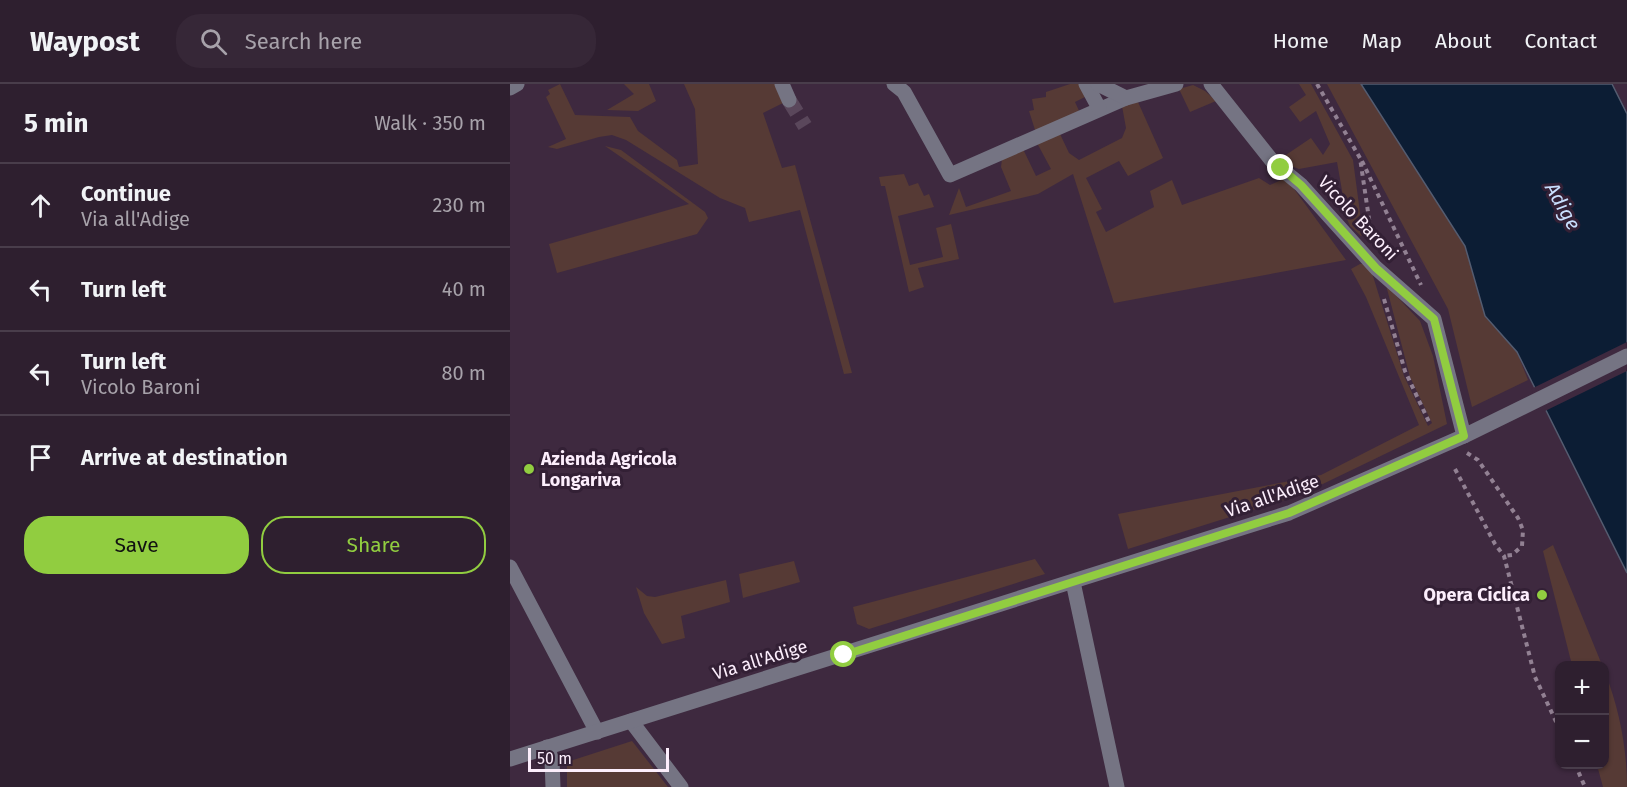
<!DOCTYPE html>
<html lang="en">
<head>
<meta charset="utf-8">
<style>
  :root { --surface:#2e1f2f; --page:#362737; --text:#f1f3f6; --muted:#a7a2aa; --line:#493d4b; --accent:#91cd40 }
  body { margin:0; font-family:"Fira Sans",sans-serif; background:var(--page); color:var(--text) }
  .controls { position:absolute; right:18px; bottom:18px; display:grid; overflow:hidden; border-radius:12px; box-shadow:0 2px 4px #0004 }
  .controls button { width:54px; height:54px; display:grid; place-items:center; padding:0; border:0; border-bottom:2px solid var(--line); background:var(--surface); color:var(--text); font:30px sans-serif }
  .scale { position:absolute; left:18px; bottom:15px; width:141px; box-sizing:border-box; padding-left:6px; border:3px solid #fceefc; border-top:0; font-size:16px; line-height:21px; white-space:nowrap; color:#fceefc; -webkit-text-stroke:4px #332035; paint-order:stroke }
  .stop { position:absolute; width:18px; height:18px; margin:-14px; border:4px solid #91cd40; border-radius:50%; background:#fff }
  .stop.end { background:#91cd40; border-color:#fff; box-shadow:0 2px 6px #0008 }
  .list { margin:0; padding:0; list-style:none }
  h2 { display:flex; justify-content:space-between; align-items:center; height:78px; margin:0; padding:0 24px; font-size:26px }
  h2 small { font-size:20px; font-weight:400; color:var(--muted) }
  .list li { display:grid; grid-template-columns:39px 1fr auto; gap:18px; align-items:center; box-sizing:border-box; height:84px; padding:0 24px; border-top:2px solid var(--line) }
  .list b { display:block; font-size:22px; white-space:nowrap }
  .list p { margin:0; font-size:20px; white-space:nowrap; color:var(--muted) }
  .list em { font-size:20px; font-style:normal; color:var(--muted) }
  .actions { display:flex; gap:12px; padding:18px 24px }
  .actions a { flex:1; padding:14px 0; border:2px solid var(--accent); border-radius:24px; text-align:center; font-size:21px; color:var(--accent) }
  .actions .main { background:var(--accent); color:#111 }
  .icon { flex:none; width:33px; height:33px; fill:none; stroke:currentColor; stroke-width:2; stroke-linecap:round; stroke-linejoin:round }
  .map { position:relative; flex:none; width:1117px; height:703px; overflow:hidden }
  header { display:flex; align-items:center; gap:36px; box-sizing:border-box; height:84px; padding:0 30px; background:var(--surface); border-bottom:2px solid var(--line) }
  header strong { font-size:28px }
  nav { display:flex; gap:33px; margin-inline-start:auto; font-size:21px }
  .search { width:420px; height:54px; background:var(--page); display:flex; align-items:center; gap:15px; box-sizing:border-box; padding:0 21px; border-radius:24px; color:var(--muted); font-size:22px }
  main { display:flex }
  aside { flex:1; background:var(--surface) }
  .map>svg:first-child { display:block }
</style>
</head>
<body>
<header>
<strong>Waypost</strong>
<div class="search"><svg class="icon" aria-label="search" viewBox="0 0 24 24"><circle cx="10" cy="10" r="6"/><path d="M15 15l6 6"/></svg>Search here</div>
<nav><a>Home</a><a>Map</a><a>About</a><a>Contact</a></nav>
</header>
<main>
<aside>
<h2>5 min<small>Walk · 350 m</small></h2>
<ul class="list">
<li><svg class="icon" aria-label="ahead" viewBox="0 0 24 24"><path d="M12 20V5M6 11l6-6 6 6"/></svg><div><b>Continue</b><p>Via all'Adige</p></div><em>230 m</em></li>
<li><svg class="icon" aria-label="left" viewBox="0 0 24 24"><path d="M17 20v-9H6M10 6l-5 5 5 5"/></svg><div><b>Turn left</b></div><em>40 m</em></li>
<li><svg class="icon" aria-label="left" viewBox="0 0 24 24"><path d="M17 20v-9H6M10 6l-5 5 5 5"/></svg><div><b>Turn left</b><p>Vicolo Baroni</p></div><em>80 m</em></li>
<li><svg class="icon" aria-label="arrive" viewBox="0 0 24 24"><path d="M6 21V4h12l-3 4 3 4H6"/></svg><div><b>Arrive at destination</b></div></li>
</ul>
<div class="actions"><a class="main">Save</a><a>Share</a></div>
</aside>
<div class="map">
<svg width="1117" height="703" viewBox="0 0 1117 703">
  <rect width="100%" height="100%" fill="#3e293f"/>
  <g fill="#563a35">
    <path d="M50,0l15,31 55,2 8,14 39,29 2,7 19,-3 -3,-55 -11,-25h92l9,18 -22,11 19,55 13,-3 57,208 -8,1 -44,-164 -51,12 -4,-14 -25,-10 -94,-58 -14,-5 -13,2 -42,12 -9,-2 18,-8 -20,-42 4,-3 -2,-4z"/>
    <path d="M114,0h25l7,17 -18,10 -31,-1 27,-16z"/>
    <path d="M560,0h9l10,11 -14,7 5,11 -44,20 -7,-22 5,-1 -2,-11 14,-2v-5z"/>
    <path d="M789,0h12l42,76 10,75 -2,1 -11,-10 -3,-7 -10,-57 -38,7 -22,-8 34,-23 12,17 7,-11 -14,-33 -16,11 -11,-15 17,-12z"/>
    <path d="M817,0h34l104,162 20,70 32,36 11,28 -56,27 -24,-98z"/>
    <path d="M683,1l12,6 11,10 -26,11 -11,-23z"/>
    <path d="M628,18l25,56 -35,18 -9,-15 -33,17 16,31 -6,3 10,20 48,-25 -4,-16 22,-11 10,25 77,-27 11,7 16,-7 60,82 -232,43 -41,-129 -35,20 -89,21 10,-27 7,19 45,-16 -10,-24 1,-8 21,-10 13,27 15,-7 -14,-26 23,-9 9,19 10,7 43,-22 4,-10 -4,-22z"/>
    <path d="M95,62l16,4 84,62 3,6 -11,16 -140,39 -8,-29 140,-40z"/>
    <path d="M394,90l5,12 9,-3 6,13 5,-2 5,13 -36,9 12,49 33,-8 -7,-29 15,-4 8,35 -41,9 6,19 -15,5 -24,-106h-4l-2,-9z"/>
    <path d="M850,180h4l8,9 32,103 24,50 4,-3 -22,-46 -24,-92 34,36 13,35 14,68 -147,71 -172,54 -10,-35 203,-39 98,-50 -53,-128 -15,-28z"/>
    <path d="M1043,461l49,120h-30l-29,-114z"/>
    <path d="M525,475l10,15 -176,55 -12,-5 -4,-17z"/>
    <path d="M284,477l6,21 -57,16 -4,-24z"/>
    <path d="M216,496l4,22 -49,14 4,22 -23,6 -18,-31 -8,-26 11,9 8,1z"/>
    <path d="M1095,588c14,37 22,75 22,115h-24l-6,-22 7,-1z"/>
    <path d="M122,657l36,46h-101v-25z"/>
  </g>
  <path fill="#0c1d34" stroke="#545c70" stroke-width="1.5" d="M851,0h251l15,30v459l-110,-221 -32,-36 -20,-70z"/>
  <path fill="#3e293f" d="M1117,258v29l-84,41 -12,-23z"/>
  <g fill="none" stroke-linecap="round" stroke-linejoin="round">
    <path stroke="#5a475b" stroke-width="15" stroke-dasharray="15 8" stroke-linecap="butt" d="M279,16l16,26"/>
    <g stroke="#928193" stroke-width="4" stroke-dasharray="4.5 4.5" stroke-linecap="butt">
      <path d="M807,0l43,74 12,81"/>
      <path d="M852,77l59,124"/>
      <path d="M874,215l21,72 25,53"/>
      <path d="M957,369l11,7 40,58 5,12 -1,16 -10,9 -8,1"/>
      <path d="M945,385l40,75 9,12 31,121 25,53"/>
      <path d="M1065,680l10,23"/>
    </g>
    <g stroke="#757483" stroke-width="15">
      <path d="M272,0l7,16"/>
      <path d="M384,0l10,8 46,83 176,-77"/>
      <path d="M576,0l13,24"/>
      <path d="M588,0l28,14 50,-14"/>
      <path d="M701,0l62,78 28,23 75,83 58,51 30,117"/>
      <path d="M0,4l7,-4"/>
      <path d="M0,483l87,165"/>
      <path d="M563,498l44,205"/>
      <path d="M121,637l50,66"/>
      <path d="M37,663l5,13 1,27"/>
      <path d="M0,675l779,-246 175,-77 163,-80"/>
    </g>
  </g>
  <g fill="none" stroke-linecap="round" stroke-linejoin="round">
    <path stroke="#91cd40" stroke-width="8" d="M334,571l445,-142 175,-77 -30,-117 -58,-51 -75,-83 -20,-17"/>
  </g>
  <g fill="#91cd40" stroke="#332035" stroke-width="2">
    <circle cx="19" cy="385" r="6"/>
    <circle cx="1032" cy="511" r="6"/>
  </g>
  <g text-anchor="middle" stroke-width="6" stroke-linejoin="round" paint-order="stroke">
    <g font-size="18" fill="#fceefc" stroke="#332035">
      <text transform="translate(848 134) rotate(47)" y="6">Vicolo Baroni</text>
      <text transform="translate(762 412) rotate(-19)" y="6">Via all'Adige</text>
      <text transform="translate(250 576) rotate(-17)" y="6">Via all'Adige</text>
    </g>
    <g font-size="18" font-weight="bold" fill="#fceefc" stroke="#332035" text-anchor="start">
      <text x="31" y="381">Azienda Agricola<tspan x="31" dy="21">Longariva</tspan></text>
      <text x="1020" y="517" text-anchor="end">Opera Ciclica</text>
    </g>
    <g font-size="20" font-style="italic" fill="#c9dffe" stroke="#332035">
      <text transform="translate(1053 122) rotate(61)" y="7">Adige</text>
    </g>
  </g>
</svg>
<div class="controls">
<button>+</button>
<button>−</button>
</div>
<div class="scale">50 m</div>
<div class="stop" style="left:334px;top:571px"></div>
<div class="stop end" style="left:771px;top:84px"></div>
</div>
</main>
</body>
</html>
